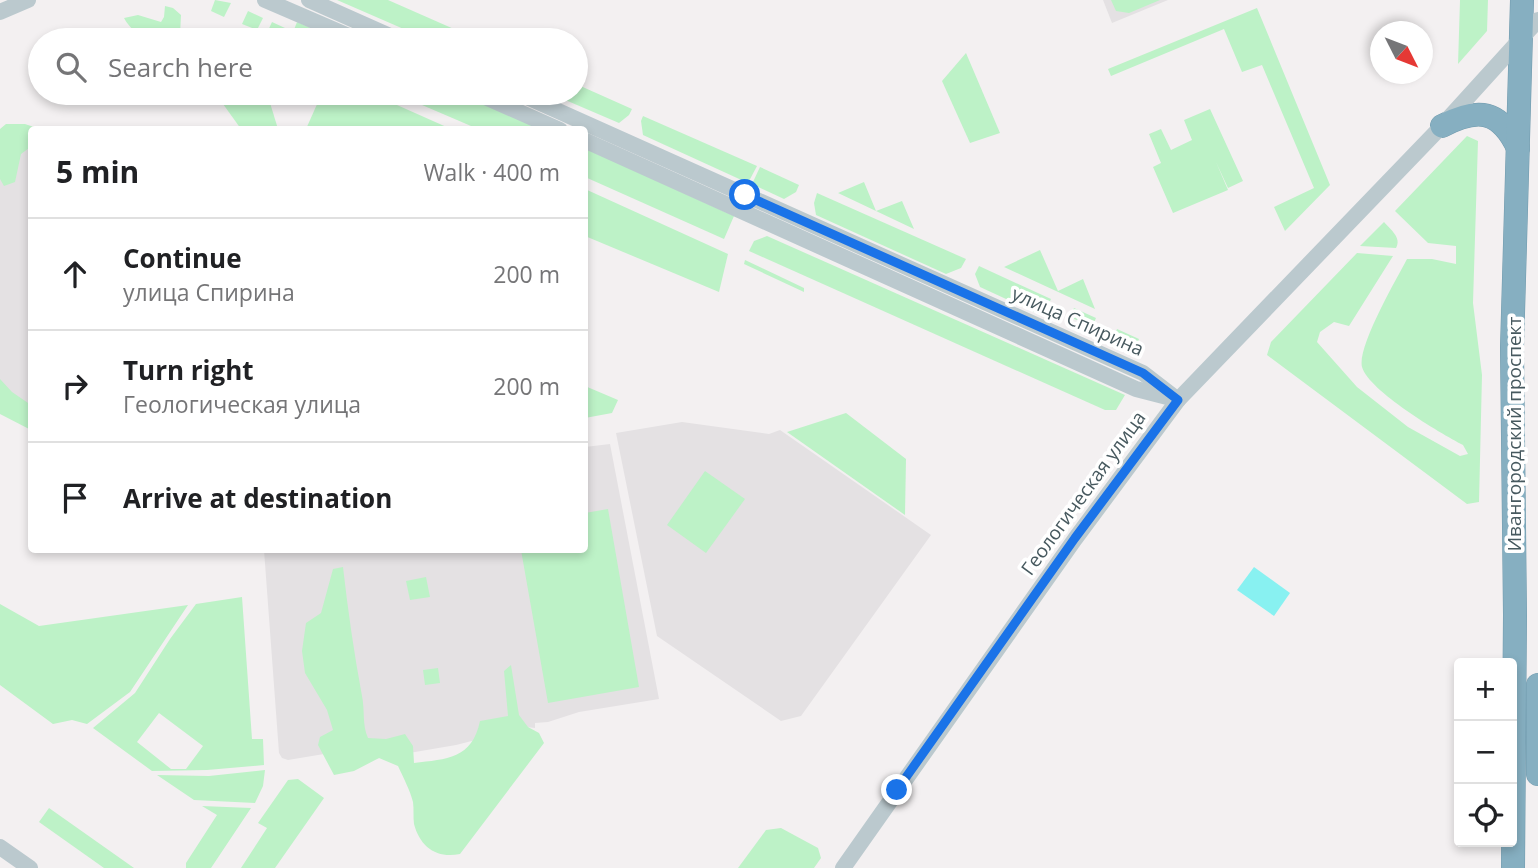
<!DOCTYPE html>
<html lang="en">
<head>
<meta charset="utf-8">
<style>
  :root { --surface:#fff; --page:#f2f2f2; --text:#202124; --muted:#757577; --line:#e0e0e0 }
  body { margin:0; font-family:"Open Sans",sans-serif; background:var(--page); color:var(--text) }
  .controls { position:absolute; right:21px; bottom:21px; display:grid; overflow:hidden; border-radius:7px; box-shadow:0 4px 10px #0003 }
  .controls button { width:63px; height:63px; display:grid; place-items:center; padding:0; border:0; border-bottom:2px solid var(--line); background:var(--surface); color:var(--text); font:35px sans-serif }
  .compass { position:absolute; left:1370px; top:21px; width:63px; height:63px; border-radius:50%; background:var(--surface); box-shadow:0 4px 10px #0003; rotate:132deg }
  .stop { position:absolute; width:21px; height:21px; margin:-16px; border:5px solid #1a73e8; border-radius:50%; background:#fff }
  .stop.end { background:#1a73e8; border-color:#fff; box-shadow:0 2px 7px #0008 }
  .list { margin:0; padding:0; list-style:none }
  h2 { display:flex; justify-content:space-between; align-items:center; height:91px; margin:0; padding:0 28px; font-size:30px }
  h2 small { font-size:23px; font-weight:400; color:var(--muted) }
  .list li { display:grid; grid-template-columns:46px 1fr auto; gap:21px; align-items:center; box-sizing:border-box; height:112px; padding:0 28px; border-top:2px solid var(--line) }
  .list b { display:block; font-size:26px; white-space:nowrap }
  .list p { margin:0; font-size:23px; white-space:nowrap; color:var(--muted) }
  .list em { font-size:23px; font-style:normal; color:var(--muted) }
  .icon { flex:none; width:38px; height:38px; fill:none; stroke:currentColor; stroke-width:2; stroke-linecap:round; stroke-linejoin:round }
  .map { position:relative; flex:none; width:1538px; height:868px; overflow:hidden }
  .search { position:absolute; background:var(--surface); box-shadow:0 4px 10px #0003; left:28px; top:28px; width:560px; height:77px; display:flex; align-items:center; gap:18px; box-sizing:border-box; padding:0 24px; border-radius:38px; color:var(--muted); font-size:26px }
  .panel { position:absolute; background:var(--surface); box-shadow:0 4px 10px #0003; left:28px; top:126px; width:560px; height:427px; border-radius:7px }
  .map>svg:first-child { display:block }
</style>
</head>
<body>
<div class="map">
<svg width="1538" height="868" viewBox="0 0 1538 868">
  <rect width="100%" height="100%" fill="#f3f0f1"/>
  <g fill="#e4e1e3">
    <path d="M1103,0h65l-56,23z"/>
    <path d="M31,138v287l-31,-21v-252z"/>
    <path d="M682,422l87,12 11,-4 151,105 -130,181 -20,5 -124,-85 -41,-203z"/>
    <path d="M610,444l49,255 -80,13 -31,10 -13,1v5l-8,-1 -71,18 -123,21 -3,-13 -42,7 -6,-2 -3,-5 -15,-203h320l1,-103z"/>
  </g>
  <g fill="#bdf2c7" fill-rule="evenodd">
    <path d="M215,0l16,3 -7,14 -13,-6z"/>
    <path d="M337,0h51l75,33 -5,7h-29z"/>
    <path d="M1111,0h49l-31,13 -13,-2z"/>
    <path d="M1460,0h28l-1,31 -29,33z"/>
    <path d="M165,6l8,2 8,7 -1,20 4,5c-23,0 -47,2 -60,-22l14,-3 23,7 3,-5z"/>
    <path d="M1257,8l73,177 -45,46 -11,-24 40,-19 -52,-123 -20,7 -18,-43 -113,47 -3,-7z"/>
    <path d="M248,11l15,7 -6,12 -15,-6z"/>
    <path d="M272,22l13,6 -5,12 -14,-5z"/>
    <path d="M297,22l23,10 2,8h-32z"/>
    <path d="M966,53l34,80 -30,10 -28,-62z"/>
    <path d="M576,84l56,25 -3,6 -10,8 -70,-30h27z"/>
    <path d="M219,93h48l11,36h-37l-18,-25z"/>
    <path d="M322,93h48l81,36h-145z"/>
    <path d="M394,93h66l83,36h-65z"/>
    <path d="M1210,109l33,72 -15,7 -12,-26 12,28 -55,23 -20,-46 8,-4 -12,-29 12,-5 10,21 21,-10 -8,-20z"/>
    <path d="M643,116l114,50 -9,17 -105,-48 -2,-14z"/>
    <path d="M6,124h19l15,5 -8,1 -1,22 -2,-4 -8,6 -6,28 -11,4 -4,-7v-50z"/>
    <path d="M1467,136l11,5 -5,162 9,72 -3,127 -12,2 -200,-149 4,-13 86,-89 36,3 -44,70 -15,-4 -14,10 -3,10 40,45 51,40 52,29 8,-2 -5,-9c-23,-12 -94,-54 -101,-78 -5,-20 34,-87 45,-108h25l24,5v-18l-28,-3 -33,-32z"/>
    <path d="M585,148l149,68 -10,23 -139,-62z"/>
    <path d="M760,167l39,18 -3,7 -12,7 -32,-15z"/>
    <path d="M864,182l12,29 26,-10 12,28 -76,-36z"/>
    <path d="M585,189l143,65 -9,38 -134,-56z"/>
    <path d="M817,193l149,66 -5,9 -15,6 -130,-59 -2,-12z"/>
    <path d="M1384,222c7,8 18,16 12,26l-36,-2z"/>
    <path d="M767,236l358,159 -9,15h-11l-356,-159 5,-10z"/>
    <path d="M1040,250l18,41 25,-12 12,30 -91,-42z"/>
    <path d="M745,260l59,28v4l-60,-28z"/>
    <path d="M979,266l72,33 -8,17 -63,-29 -5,-13z"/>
    <path d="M1074,308l22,10 -4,9 -22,-10z"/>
    <path d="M1117,329l22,10 -3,8 -22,-10z"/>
    <path d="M0,379l12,13 19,13v25l-31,-16z"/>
    <path d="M585,386l33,14 -6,13 -27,5z"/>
    <path d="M846,413l60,46 -1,56 -118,-83z"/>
    <path d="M705,471l40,28 -39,54 -39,-28z"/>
    <path d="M608,509l31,178 -91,16 -27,-153h63l1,-37z"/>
    <path d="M343,567c5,44 11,86 19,129 3,14 0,29 6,42l18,1 19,-5 8,12 1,17c33,-4 58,-4 66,-42l28,-5 -4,-45 7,-6 8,50 9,12 11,6 5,10 -84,111c-23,5 -40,-7 -46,-30 -1,-7 0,-15 -1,-22 -3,-12 -10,-25 -15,-36l-19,-8 -25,13 -20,4 -16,-30 2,-8 13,-7 -6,-20 -22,-37 -3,-22 4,-28 15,-10 12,-44z"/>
    <path d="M426,577l4,20 -20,3 -4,-19z"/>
    <path d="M242,597l10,142h11l1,26 -57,5 -55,1 -59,-43 42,-35 35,-54 26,-35zM159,713l44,33 -17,23h-15l-34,-27z"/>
    <path d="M0,604l39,22 149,-21 -58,87 -43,32 -15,-4 -19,4 -53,-39z"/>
    <path d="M438,668l2,15 -15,2 -2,-15z"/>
    <path d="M265,770l-2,16 -8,17 -61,-3 -37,-25 52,1z"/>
    <path d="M298,779l26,19 -49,70h-34l26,-40 -9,-5 30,-43z"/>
    <path d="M202,806l49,2 -40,60h-25v-5l31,-48z"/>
    <path d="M49,808l85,60h-30l-65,-46z"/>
    <path d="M781,828l37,20 3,10 -7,10h-76l28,-38z"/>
  </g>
  <path fill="#88f1f1" d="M1254,567l36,26 -16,23 -37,-26z"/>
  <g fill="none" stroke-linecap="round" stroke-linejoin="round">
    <defs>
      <g id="highway">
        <path d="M1442,126c36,-19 58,-16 76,22"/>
        <path d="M1538,685v89"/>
        <path d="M1513,868l2,-253 -3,-267 10,-348"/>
      </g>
    </defs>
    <use href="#highway" stroke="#719aad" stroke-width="24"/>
    <g stroke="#bbc9ce" stroke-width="16">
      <path d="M265,0l93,40"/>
      <path d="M309,0l90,40"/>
      <path d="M0,12l28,-12"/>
      <path d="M476,93l84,37"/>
      <path d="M518,93l625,280 35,27"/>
      <path d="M584,140l552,249 35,9"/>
      <path d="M0,847l30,21"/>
      <path d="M843,868l232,-329 103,-139 261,-271 99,-109"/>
    </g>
    <use href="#highway" stroke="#86afc1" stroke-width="23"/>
  </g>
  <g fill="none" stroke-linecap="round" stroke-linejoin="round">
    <path stroke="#1a73e8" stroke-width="9" d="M745,195l398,178 35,27 -103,138 -178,252"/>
  </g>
  <g text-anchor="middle" stroke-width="7" stroke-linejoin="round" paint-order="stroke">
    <g font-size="19" fill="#47595f" stroke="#fff">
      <text transform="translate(1078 321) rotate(24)" y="7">улица Спирина</text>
      <text transform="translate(1514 434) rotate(-90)" y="7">Ивангородский проспект</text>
      <text transform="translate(1083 493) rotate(-54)" y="7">Геологическая улица</text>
    </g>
  </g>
</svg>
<div class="controls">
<button>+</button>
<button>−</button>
<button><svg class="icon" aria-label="locate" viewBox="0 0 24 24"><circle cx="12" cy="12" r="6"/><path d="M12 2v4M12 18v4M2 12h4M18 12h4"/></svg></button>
</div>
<svg class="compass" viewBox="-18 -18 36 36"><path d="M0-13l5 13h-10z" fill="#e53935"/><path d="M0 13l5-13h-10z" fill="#757577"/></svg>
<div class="stop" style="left:745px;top:195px"></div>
<div class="stop end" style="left:897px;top:790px"></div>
<div class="search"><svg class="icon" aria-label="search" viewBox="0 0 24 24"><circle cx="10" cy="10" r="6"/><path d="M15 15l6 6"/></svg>Search here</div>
<section class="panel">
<h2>5 min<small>Walk · 400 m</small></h2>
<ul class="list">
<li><svg class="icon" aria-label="ahead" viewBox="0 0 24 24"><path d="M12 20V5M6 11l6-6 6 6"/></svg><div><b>Continue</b><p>улица Спирина</p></div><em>200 m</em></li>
<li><svg class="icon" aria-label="right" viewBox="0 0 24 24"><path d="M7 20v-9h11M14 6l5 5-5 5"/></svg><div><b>Turn right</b><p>Геологическая улица</p></div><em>200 m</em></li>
<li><svg class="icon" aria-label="arrive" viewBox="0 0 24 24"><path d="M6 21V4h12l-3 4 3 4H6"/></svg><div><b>Arrive at destination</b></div></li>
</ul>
</section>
</div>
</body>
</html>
